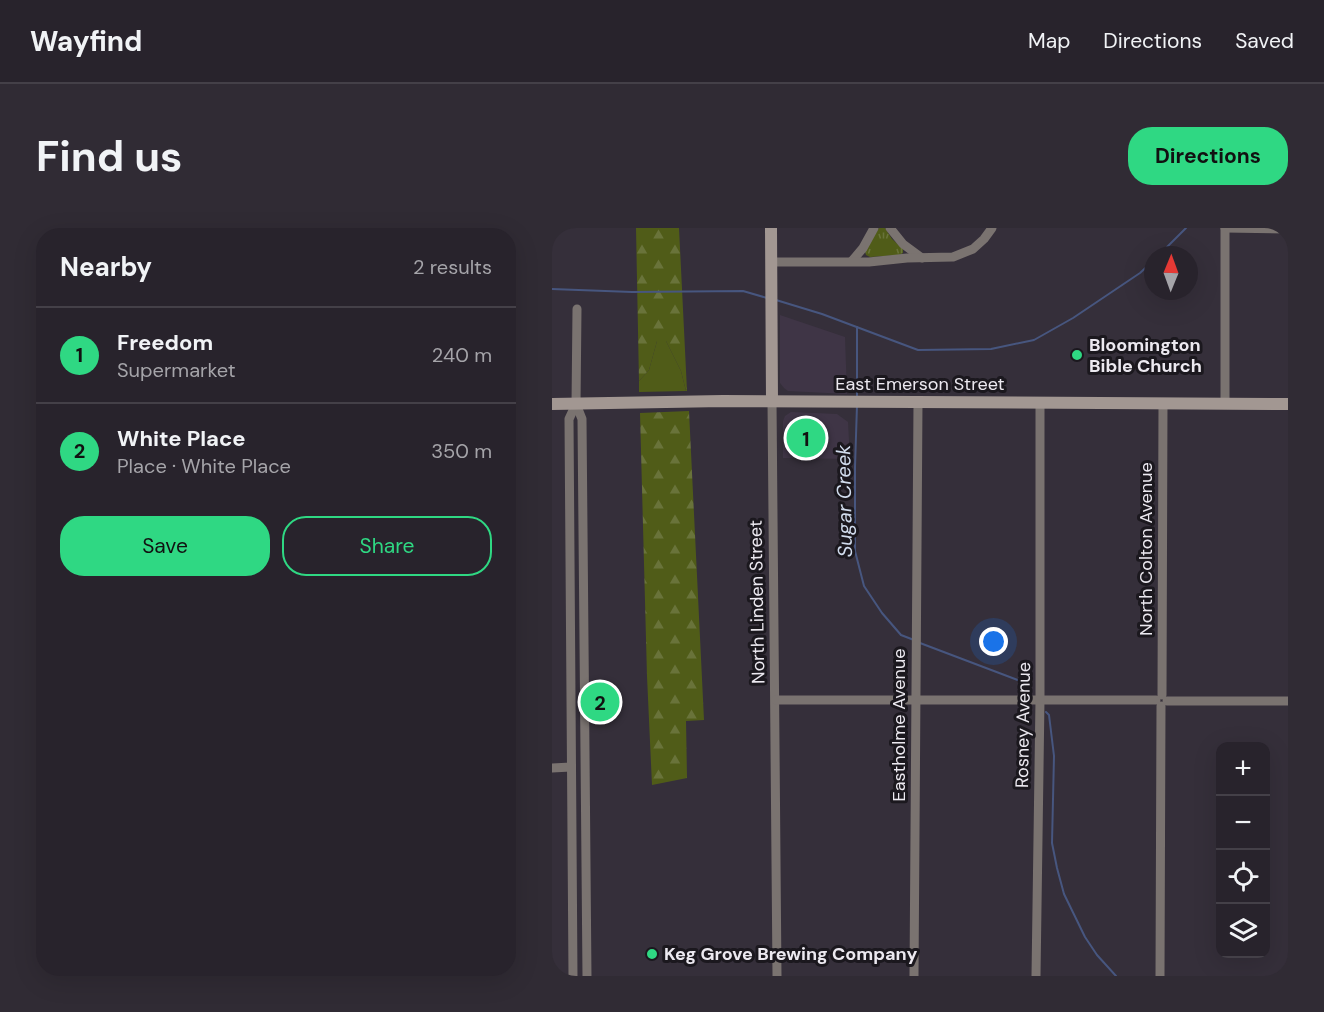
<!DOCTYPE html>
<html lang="en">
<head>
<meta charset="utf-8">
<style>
  :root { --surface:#28232c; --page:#302b34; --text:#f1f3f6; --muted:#a5a4a9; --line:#444048; --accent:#2fd883 }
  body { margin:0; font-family:"DM Sans",sans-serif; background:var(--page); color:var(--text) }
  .controls { position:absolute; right:18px; bottom:18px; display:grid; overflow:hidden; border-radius:12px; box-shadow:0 6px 24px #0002 }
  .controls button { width:54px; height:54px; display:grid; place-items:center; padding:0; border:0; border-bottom:2px solid var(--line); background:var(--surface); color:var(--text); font:30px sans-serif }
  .compass { position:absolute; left:592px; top:18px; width:54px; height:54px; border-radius:50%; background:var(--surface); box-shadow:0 6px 24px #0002; rotate:1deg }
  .you { position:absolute; left:442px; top:414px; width:21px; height:21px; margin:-15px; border:4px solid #fff; border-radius:50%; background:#1a73e8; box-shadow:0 0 0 9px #1a73e833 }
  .badge { display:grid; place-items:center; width:39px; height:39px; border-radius:50%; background:var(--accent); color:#111; font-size:20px; font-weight:700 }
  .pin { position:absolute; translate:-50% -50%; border:3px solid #fff; box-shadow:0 2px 6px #0006 }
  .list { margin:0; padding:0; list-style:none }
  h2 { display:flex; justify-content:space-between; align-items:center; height:78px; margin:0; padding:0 24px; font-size:26px }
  h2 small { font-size:20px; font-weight:400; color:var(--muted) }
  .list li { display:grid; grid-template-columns:39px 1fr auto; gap:18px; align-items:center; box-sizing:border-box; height:96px; padding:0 24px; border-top:2px solid var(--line) }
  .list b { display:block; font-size:22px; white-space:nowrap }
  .list p { margin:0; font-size:20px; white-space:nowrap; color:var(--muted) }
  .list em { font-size:20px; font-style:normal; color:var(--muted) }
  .actions { display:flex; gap:12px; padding:18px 24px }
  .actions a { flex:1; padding:14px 0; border:2px solid var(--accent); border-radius:24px; text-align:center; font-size:21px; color:var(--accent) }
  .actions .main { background:var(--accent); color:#111 }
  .icon { flex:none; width:33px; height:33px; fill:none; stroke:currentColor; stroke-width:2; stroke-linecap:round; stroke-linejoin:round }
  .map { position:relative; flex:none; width:736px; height:748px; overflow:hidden; border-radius:24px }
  header { display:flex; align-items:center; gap:36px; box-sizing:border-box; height:84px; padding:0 30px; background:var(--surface); border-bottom:2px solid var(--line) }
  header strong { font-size:28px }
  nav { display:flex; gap:33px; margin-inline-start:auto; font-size:21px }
  .intro { display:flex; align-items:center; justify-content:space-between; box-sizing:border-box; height:144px; padding:0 36px }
  h1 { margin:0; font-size:42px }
  .button { padding:15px 27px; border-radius:24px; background:var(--accent); color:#111; font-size:21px; font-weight:700 }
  main { display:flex; gap:36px; padding:0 36px }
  aside { flex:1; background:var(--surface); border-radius:24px; box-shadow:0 6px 24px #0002 }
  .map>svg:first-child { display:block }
</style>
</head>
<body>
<header>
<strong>Wayfind</strong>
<nav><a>Map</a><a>Directions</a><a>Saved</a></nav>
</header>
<div class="intro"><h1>Find us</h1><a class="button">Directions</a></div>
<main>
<aside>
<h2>Nearby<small>2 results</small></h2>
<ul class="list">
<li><span class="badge">1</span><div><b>Freedom</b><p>Supermarket</p></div><em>240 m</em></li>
<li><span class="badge">2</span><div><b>White Place</b><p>Place · White Place</p></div><em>350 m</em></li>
</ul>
<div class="actions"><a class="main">Save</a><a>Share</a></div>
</aside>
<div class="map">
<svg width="736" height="748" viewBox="0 0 736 748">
  <defs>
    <pattern id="forest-firs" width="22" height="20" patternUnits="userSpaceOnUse" patternTransform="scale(1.5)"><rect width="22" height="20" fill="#505c18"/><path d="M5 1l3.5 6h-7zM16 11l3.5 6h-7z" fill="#69733a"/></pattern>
    <pattern id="park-tufts" width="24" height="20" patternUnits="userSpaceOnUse" patternTransform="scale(1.5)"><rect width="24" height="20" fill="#505c18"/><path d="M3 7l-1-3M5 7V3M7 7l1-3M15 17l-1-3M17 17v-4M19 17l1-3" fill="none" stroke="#69733a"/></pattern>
  </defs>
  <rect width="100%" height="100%" fill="#352f3a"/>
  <g fill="#3f3546">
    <path d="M228,87l65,22 2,57 -59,-3 -4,-3 -4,-5z"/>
    <path d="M239,184l46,2 11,8 2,37 -67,-1v-37l2,-5z"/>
  </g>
  <path fill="#505c18" d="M105,113h9l15,30 5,20 -47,1v-11l10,-11z"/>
  <g fill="url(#forest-firs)">
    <path d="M84,0h43l8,163h-1l-5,-20 -15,-30h-9l-8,29 -10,11z"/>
    <path d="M137,183l15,309 -18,1 1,57 -35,7 -5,-109 -7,-263z"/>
  </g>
  <path fill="url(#park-tufts)" d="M327,0h6l7,11 11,10v4l-4,2 -29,2 -4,-2 -1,-4z"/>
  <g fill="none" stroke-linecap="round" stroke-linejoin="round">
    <g stroke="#47567f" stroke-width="2">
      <path d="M607,27l27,-27"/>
      <path d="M0,61l80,3 111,-1 24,7"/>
      <path d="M224,72l46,14 96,36 73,-1 43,-9 39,-22 67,-45 13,-12"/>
      <path d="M305,99v69"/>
      <path d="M305,177l-2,62v84l9,35 18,27 19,22 13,5"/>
      <path d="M368,415l103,39 2,3"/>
      <path d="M494,484l3,3 5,41 -2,87 5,25 7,26 21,43 12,18 19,21"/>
    </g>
    <g stroke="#7a7370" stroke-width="9">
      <path d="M338,0l13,16 19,14"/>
      <path d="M673,0l63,1"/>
      <path d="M300,33l11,-13 11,-20"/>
      <path d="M220,34h97l38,-4 46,-1 20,-8 11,-10 8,-11"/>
      <path d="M25,81l-1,95 6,15 5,557"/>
      <path d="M220,173l5,575"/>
      <path d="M673,175v-175"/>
      <path d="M610,467l1,-292"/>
      <path d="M224,472h380"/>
      <path d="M615,473h121"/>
      <path d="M0,540l19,-1"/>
      <path d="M21,748l-4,-557 7,-15"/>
      <path d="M362,748l4,-573"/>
      <path d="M484,748l4,-276v-297"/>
      <path d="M608,748l1,-270"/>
    </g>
    <g stroke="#a29792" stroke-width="12">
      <path d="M219,0l1,173"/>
      <path d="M0,176l171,-3 565,3"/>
    </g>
  </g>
  <g fill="#2fd883" stroke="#1b181e" stroke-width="2">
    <circle cx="525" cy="127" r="6"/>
    <circle cx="100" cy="726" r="6"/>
  </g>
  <g text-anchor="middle" stroke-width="6" stroke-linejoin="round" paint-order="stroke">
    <g font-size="18" font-weight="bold" fill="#ece9f0" stroke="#1b181e" text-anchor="start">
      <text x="537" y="123">Bloomington<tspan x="537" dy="21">Bible Church</tspan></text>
      <text x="112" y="732">Keg Grove Brewing Company</text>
    </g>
    <g font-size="18" fill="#ece9f0" stroke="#1b181e">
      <text x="368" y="162">East Emerson Street</text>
      <text transform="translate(594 321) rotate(-90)" y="6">North Colton Avenue</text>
      <text transform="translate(205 374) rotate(-91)" y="6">North Linden Street</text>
      <text transform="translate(347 497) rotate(-90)" y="6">Eastholme Avenue</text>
      <text transform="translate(471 497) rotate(-89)" y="6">Rosney Avenue</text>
    </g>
    <g font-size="20" font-style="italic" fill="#d1dced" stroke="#1b181e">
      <text transform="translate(292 273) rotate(-91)" y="7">Sugar Creek</text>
    </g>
  </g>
</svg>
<div class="controls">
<button>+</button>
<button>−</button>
<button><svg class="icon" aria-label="locate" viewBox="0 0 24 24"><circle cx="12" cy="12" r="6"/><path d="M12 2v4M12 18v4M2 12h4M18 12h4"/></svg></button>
<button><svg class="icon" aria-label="layers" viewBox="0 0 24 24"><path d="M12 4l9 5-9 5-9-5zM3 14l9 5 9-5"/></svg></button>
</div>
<svg class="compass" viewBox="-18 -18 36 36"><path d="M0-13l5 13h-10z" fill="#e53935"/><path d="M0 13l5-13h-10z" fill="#a5a4a9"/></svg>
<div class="you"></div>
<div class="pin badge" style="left:254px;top:210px">1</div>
<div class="pin badge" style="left:48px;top:474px">2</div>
</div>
</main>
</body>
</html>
